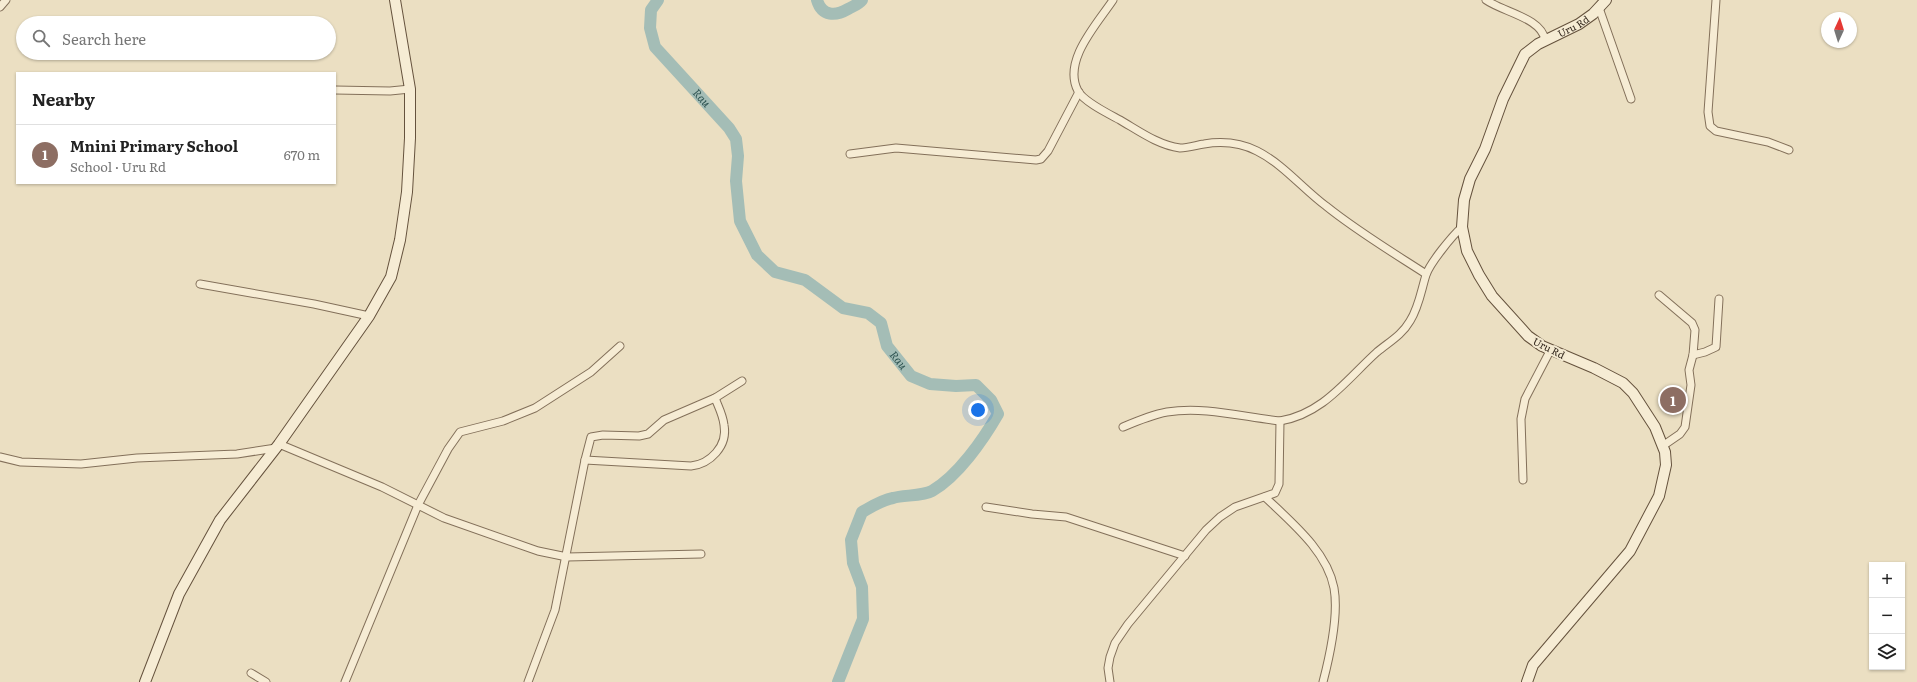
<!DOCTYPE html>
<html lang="en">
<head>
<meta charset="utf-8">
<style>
  :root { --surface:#fff; --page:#f6f6f6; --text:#222; --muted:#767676; --line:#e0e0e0; --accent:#d93025 }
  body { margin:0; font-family:Literata,serif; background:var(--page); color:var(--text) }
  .controls { position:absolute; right:12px; bottom:12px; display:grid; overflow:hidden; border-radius:0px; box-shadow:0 1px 3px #0004 }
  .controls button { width:36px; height:36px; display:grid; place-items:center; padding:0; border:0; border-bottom:1px solid var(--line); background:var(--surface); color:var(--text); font:20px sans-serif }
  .compass { position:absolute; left:1821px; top:12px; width:36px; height:36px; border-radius:50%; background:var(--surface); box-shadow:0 1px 3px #0004; rotate:4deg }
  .you { position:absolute; left:978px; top:410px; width:14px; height:14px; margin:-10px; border:3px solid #fff; border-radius:50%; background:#1a73e8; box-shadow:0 0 0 6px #1a73e833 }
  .badge { display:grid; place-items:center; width:26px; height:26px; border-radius:50%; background:var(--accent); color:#fff; font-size:13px; font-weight:700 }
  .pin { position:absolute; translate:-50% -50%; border:2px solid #fff; box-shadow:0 1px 4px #0006 }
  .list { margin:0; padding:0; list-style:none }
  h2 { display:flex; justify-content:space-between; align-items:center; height:52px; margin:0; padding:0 16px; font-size:17px }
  h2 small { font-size:13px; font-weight:400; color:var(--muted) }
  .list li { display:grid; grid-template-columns:26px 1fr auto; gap:12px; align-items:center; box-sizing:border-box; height:60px; padding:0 16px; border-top:1px solid var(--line) }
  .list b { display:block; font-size:15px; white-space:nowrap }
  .list p { margin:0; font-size:13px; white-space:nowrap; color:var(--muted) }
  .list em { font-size:13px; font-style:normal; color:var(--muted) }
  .icon { flex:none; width:22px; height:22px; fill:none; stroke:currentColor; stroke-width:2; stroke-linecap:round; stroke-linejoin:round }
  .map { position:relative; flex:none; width:1917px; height:682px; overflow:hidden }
  .search { position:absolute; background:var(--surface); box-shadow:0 1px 3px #0004; left:16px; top:16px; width:320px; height:44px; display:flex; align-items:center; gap:10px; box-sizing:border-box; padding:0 14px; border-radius:22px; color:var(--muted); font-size:15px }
  .panel { position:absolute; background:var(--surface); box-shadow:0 1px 3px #0004; left:16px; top:72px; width:320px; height:112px; border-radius:0px }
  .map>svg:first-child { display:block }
</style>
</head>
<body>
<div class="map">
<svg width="1917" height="682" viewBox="0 0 1917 682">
  <rect width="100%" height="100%" fill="#ebdfc2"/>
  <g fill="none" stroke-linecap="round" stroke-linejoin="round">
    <g stroke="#a4bdb6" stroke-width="12">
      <path id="s1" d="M658,0l-7,10 -1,18 5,19 74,81 7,11 2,17 -2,25 4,40 17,34 18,17 30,8 38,28 25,5 13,10 6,23 24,30 19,8 26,2 20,-1 15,15 7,14c-15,26 -40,62 -66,77 -9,5 -29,4 -39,7 -11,2 -22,9 -31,14l-11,28 2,23 9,24 1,32 -25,63"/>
      <path d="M817,0c5,17 19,16 31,9 5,-3 10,-4 14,-9"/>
    </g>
    <defs>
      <g id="street">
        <path d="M1113,0c-16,24 -51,61 -35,91 6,11 31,23 42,29 19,11 38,25 60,28 8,0 17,-3 24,-4 18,-3 37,-1 53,7 26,13 46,38 69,55 31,25 66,46 100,68"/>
        <path d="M1486,0c17,12 56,18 59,40"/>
        <path d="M1716,0l-8,112 2,14 6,5 52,11 21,8"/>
        <path d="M0,7l6,-7"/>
        <path d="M1599,8l32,91"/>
        <path d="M335,90l55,1 20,-2"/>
        <path d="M850,154l46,-6 140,12 5,-1 7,-8 31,-59"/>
        <path d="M200,284l114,20 55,12"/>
        <path d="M1659,295l33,28 3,7 -2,25 -4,15 2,15 -6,42 -5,7 -16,11"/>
        <path d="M1693,355l12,-3 11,-5 3,-48"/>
        <path d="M1123,427c14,-6 28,-12 44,-15 37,-6 76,5 113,9 43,-7 67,-42 97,-69 12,-10 25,-17 33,-31 9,-14 11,-30 16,-46 4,-12 26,-39 36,-48"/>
        <path d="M279,444l103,43 62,31 94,33 29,6 134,-3"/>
        <path d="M0,457l21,5 60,2 56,-6 100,-4 39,-6"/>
        <path d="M585,460l106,6c19,-2 37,-20 33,-41 -1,-10 -6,-19 -9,-27"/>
        <path d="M1523,480l-2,-61 4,-20 25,-48"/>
        <path d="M1265,497c26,25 62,54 69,91 5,28 -4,67 -11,94"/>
        <path d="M986,507l46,7 34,3 119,39"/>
        <path d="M251,673l15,9"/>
        <path d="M345,682l73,-177 30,-56 12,-17 43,-11 32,-13 56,-36 29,-26"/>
        <path d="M528,682l27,-72 30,-150 6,-23 12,-2 36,1 9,-2 16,-14 51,-22 27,-17"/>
        <path d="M1110,682l-2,-14 2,-11 5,-14 13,-19 78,-94 14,-13 15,-10 40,-14 4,-9 1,-63"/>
      </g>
      <g id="secondary">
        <path d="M145,682l34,-88 41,-74 59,-76 90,-128 22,-39 9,-37 7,-48 3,-54v-49l-15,-89"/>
        <path id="s2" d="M1527,682l6,-17 97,-114 29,-55 7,-31 -1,-13 -10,-25 -22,-34 -10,-10 -29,-15 -52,-22 -14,-10 -36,-40 -13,-21 -12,-24 -5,-24 2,-27 6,-21 15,-30 18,-50 22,-45 13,-10 41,-20 14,-10 13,-14"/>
      </g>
    </defs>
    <use href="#street" stroke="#83705a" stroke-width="9"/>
    <use href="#secondary" stroke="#65523d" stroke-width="12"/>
    <use href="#street" stroke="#f6ecd4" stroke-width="7"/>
    <use href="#secondary" stroke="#f6ecd4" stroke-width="10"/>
  </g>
  <g text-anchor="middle" stroke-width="4" stroke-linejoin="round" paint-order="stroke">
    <g font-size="10" fill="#34281d" stroke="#f3e9d1">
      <text dy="4" stroke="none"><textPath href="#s2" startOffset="834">Uru Rd</textPath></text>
      <text transform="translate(1549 348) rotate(27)" y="4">Uru Rd</text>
    </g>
    <g font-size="11" font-style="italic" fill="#2e5351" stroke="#f3e9d1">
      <text dy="4" stroke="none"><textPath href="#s1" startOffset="119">Rau</textPath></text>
      <text dy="4" stroke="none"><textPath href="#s1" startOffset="480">Rau</textPath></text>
    </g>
  </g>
</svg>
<div class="controls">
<button>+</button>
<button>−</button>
<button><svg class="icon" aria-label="layers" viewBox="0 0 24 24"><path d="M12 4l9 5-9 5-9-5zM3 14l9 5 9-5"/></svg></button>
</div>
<svg class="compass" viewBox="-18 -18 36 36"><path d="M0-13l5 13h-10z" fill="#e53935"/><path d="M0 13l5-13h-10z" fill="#767676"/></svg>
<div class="you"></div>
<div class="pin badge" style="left:1673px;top:400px;background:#8d6e63">1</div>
<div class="search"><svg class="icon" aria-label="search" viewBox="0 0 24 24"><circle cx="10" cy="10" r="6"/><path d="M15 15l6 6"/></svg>Search here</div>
<section class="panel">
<h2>Nearby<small></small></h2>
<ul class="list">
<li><span class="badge" style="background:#8d6e63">1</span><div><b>Mnini Primary School</b><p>School · Uru Rd</p></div><em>670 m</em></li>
</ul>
</section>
</div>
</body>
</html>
